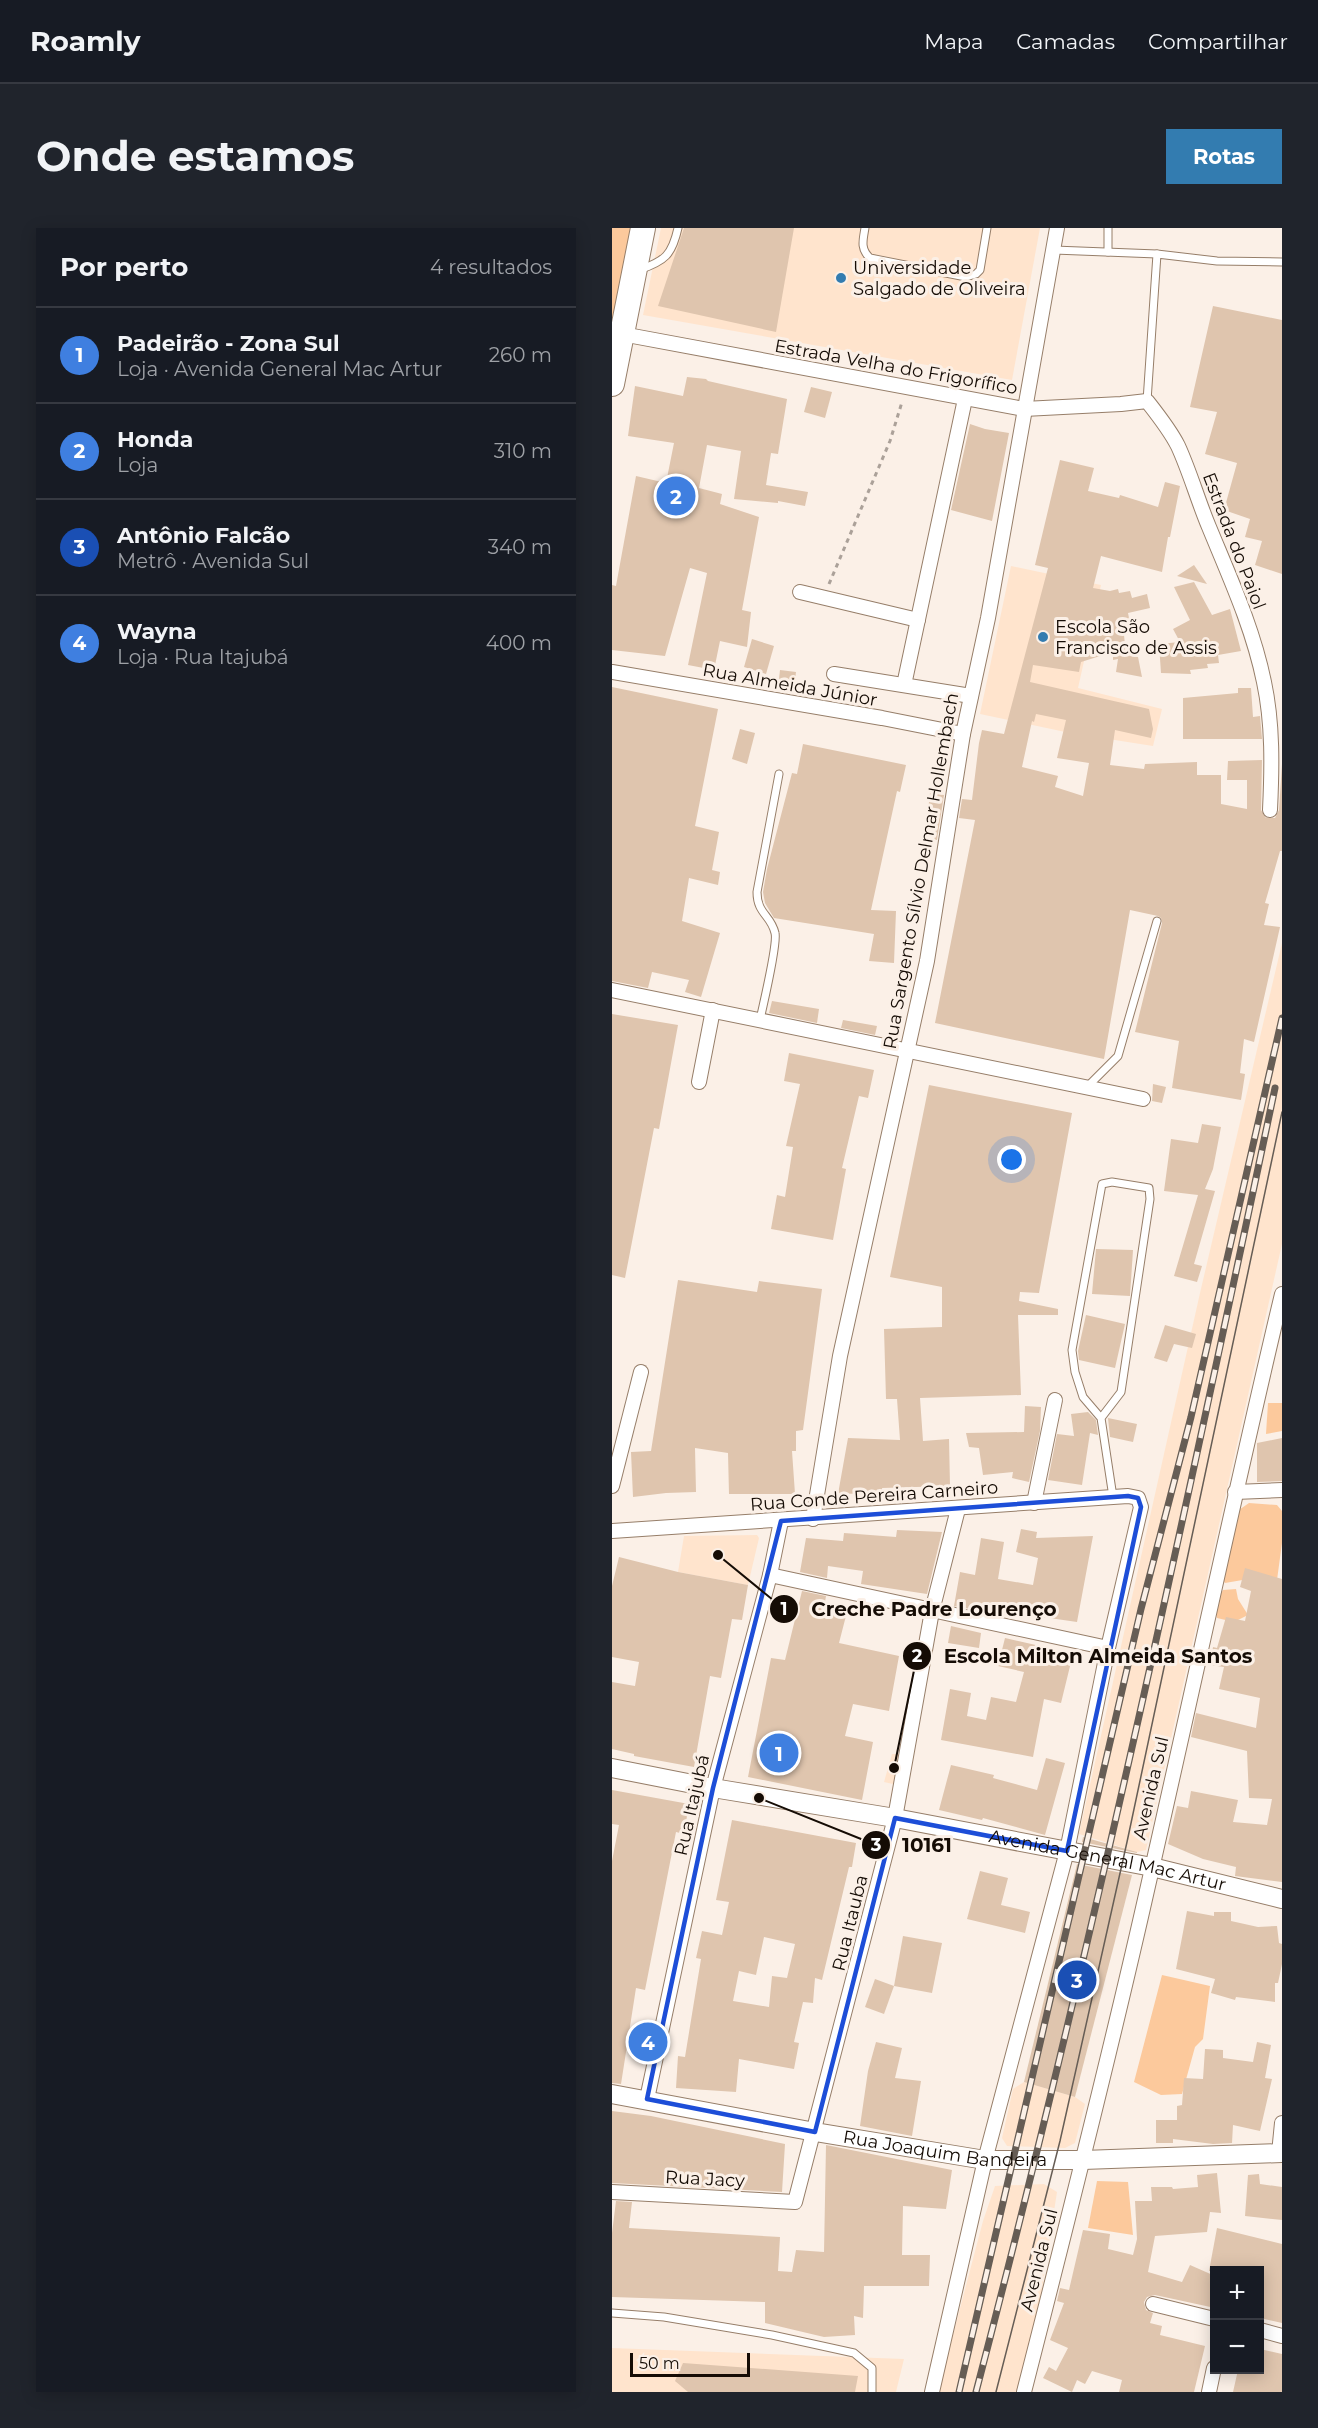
<!DOCTYPE html>
<html lang="pt">
<head>
<meta charset="utf-8">
<style>
  :root { --surface:#171b24; --page:#20242c; --text:#f1f3f6; --muted:#9ea1a6; --line:#363941; --accent:#337cb0 }
  body { margin:0; font-family:Montserrat,sans-serif; background:var(--page); color:var(--text) }
  .controls { position:absolute; right:18px; bottom:18px; display:grid; overflow:hidden; border-radius:0px; box-shadow:0 3px 15px #0003 }
  .controls button { width:54px; height:54px; display:grid; place-items:center; padding:0; border:0; border-bottom:2px solid var(--line); background:var(--surface); color:var(--text); font:30px sans-serif }
  .scale { position:absolute; left:18px; bottom:15px; width:120px; box-sizing:border-box; padding-left:6px; border:3px solid #150c05; border-top:0; font-size:16px; line-height:21px; white-space:nowrap; color:#150c05; -webkit-text-stroke:4px #fbf0e7; paint-order:stroke }
  .you { position:absolute; left:400px; top:932px; width:21px; height:21px; margin:-15px; border:4px solid #fff; border-radius:50%; background:#1a73e8; box-shadow:0 0 0 9px #1a73e833 }
  .badge { display:grid; place-items:center; width:39px; height:39px; border-radius:50%; background:var(--accent); color:#fff; font-size:20px; font-weight:700 }
  .pin { position:absolute; translate:-50% -50%; border:3px solid #fff; box-shadow:0 2px 6px #0006 }
  .list { margin:0; padding:0; list-style:none }
  h2 { display:flex; justify-content:space-between; align-items:center; height:78px; margin:0; padding:0 24px; font-size:26px }
  h2 small { font-size:20px; font-weight:400; color:var(--muted) }
  .list li { display:grid; grid-template-columns:39px 1fr auto; gap:18px; align-items:center; box-sizing:border-box; height:96px; padding:0 24px; border-top:2px solid var(--line) }
  .list b { display:block; font-size:22px; white-space:nowrap }
  .list p { margin:0; font-size:20px; white-space:nowrap; color:var(--muted) }
  .list em { font-size:20px; font-style:normal; color:var(--muted) }
  .map { position:relative; flex:none; width:670px; height:2164px; overflow:hidden; border-radius:0px }
  header { display:flex; align-items:center; gap:36px; box-sizing:border-box; height:84px; padding:0 30px; background:var(--surface); border-bottom:2px solid var(--line) }
  header strong { font-size:28px }
  nav { display:flex; gap:33px; margin-inline-start:auto; font-size:21px }
  .intro { display:flex; align-items:center; justify-content:space-between; box-sizing:border-box; height:144px; padding:0 36px }
  h1 { margin:0; font-size:42px }
  .button { padding:15px 27px; border-radius:0px; background:var(--accent); color:#fff; font-size:21px; font-weight:700 }
  main { display:flex; gap:36px; padding:0 36px }
  aside { flex:1; background:var(--surface); border-radius:0px; box-shadow:0 3px 15px #0003 }
  .map>svg:first-child { display:block }
</style>
</head>
<body>
<header>
<strong>Roamly</strong>
<nav><a>Mapa</a><a>Camadas</a><a>Compartilhar</a></nav>
</header>
<div class="intro"><h1>Onde estamos</h1><a class="button">Rotas</a></div>
<main>
<aside>
<h2>Por perto<small>4 resultados</small></h2>
<ul class="list">
<li><span class="badge" style="background:#3f7fe0">1</span><div><b>Padeirão - Zona Sul</b><p>Loja · Avenida General Mac Artur</p></div><em>260 m</em></li>
<li><span class="badge" style="background:#3f7fe0">2</span><div><b>Honda</b><p>Loja</p></div><em>310 m</em></li>
<li><span class="badge" style="background:#1a4fb4">3</span><div><b>Antônio Falcão</b><p>Metrô · Avenida Sul</p></div><em>340 m</em></li>
<li><span class="badge" style="background:#3f7fe0">4</span><div><b>Wayna</b><p>Loja · Rua Itajubá</p></div><em>400 m</em></li>
</ul>
</aside>
<div class="map">
<svg width="670" height="2164" viewBox="0 0 670 2164">
  <rect width="100%" height="100%" fill="#fbf0e7"/>
  <g fill="#ffe4cd">
    <path d="M49,0h379l-28,152 -369,-65z"/>
    <path d="M399,338l90,19 -23,103 84,21 -9,37 -83,-13 -90,-19z"/>
    <path d="M670,715v301l-136,606 -9,2 -58,-18 121,-541z"/>
    <path d="M145,1307l2,3 -11,47 -70,-13 6,-36z"/>
    <path d="M280,1526h10l-5,31 -13,-3z"/>
    <path d="M412,1854l51,15 10,7 -10,39 -10,5 -58,-2 -5,-8 11,-49z"/>
    <path d="M432,1956l13,8 -16,103 -23,97h-80l45,-171 12,-35z"/>
    <path d="M0,2120l292,11 -8,33h-284z"/>
  </g>
  <g fill="#fcc99c">
    <path d="M0,0h19l-19,102z"/>
    <path d="M656,1175h14v28l-16,3z"/>
    <path d="M637,1275l28,2 5,6v32l-5,37 -17,-3 -35,6 -5,-7 13,-62z"/>
    <path d="M624,1361l2,10 10,16 -14,7 -17,-4 -3,-12 9,-16z"/>
    <path d="M550,1747l48,11 -7,53 -8,8 -13,47 -21,1 -27,-13z"/>
    <path d="M485,1953l31,1 5,53 -45,-7z"/>
  </g>
  <g fill="#dfc5ae" fill-rule="evenodd">
    <path d="M72,0h110l-18,104 -118,-26z"/>
    <path d="M601,78l69,14v254l-27,-9 7,-24 -17,-4 5,-18 -26,-9 13,-47 -32,-9 12,-42 -27,-5z"/>
    <path d="M75,149l19,2 2,2 79,18 -9,55 -7,-1 -5,32 42,7 -3,14 -27,-5v2l-44,-4 7,-48 -34,-6 -8,43 23,6 -2,10 39,13 -17,93 9,2 -4,35 -27,-6 -6,29 -26,-5 19,-92 -17,-5 -25,88 -53,-6v-65l4,1 20,-110 30,7 8,-40 -46,-7 7,-50 48,10z"/>
    <path d="M199,159l21,5 -7,26 -21,-6z"/>
    <path d="M358,196l15,5 24,4 -17,88 -41,-11z"/>
    <path d="M448,232l34,8 -6,23 31,7 1,-3 38,12 7,-25 15,4 -10,51h-2l-6,35 -61,-16 -8,32 17,3 8,-2 1,4 11,-2 2,7 15,-4 3,14 -22,5 4,20 -8,2 2,20 12,2 4,20 -26,-5 2,-13 -5,1v-8l-32,10 -2,10 -46,-7 -3,17 119,27 4,20 -2,9 -36,-8 -5,35 34,4 1,-5 52,-2v13h24v29l26,5v-29h-20l1,-19 34,-1 -1,50 5,8h9l4,-8 3,-46v87h-2l-15,52 4,1 -5,21 16,2 -26,115 -10,-3 -4,34 5,1 -4,26 -69,-12 7,-47 -44,-9 27,-109 -1,-5 -3,-2 -28,-6 -26,149 -169,-36 40,-203 -16,-2 3,-19 10,1 7,-57 3,-13 22,4 44,-166 -13,-3zM424,486l30,6 -9,38 32,5 -6,33 -28,-9 3,-11 -36,-9 10,-46 2,1z"/>
    <path d="M582,337l13,19 -30,-8z"/>
    <path d="M582,354l18,33 18,-6 11,42 -23,4 1,8 -12,1 1,4 -18,2 1,4 -30,-1 -2,-29 21,-2 -7,-13 17,-9 -16,-33z"/>
    <path d="M140,411l22,7 -8,28 -22,-7z"/>
    <path d="M168,442l16,2 -2,18 -16,-2z"/>
    <path d="M0,459l106,22 -23,117 24,6 -7,38 8,2 -2,13 -29,-7 -7,43 38,12 -19,64 -16,-5 4,-12 -37,-8 -4,16 -36,-7z"/>
    <path d="M626,460h13l2,29 7,-1 2,23h-79v-41l55,-5z"/>
    <path d="M128,501l15,4 -8,31 -15,-5z"/>
    <path d="M191,516l103,21 -6,27 -3,-1 -26,119 25,1 -2,52 -25,-2 5,-27 -100,-16 -9,-15 -2,-11 4,-23 25,-96 5,1z"/>
    <path d="M318,565l14,2 -7,45 -12,-2z"/>
    <path d="M160,773l47,8 -2,14 -48,-10z"/>
    <path d="M0,786l66,11 -19,104 -5,-1 -29,150 -13,-3z"/>
    <path d="M231,792l34,6 -2,9 -34,-7z"/>
    <path d="M177,825l85,17 -6,28 -9,-2 -17,72 4,1 -13,71 -62,-11 6,-34 8,2 8,-50 -7,-1 14,-62 -16,-3z"/>
    <path d="M541,856l13,3 -4,16 -10,-2z"/>
    <path d="M317,857l143,28 -33,180 -19,-1 -1,9 39,8v6h-40l3,80 -101,3 3,43 26,-2 1,47 -68,2 1,5 -45,1 10,-56 52,2 -3,-41h-11l-2,-70 58,-2v-40l-52,-10z"/>
    <path d="M590,896l19,3 -8,42 -8,20 10,2 -21,73 8,2 -5,16 -23,-6 24,-81 -34,-4 7,-52 27,4z"/>
    <path d="M484,1021l37,1 -3,46 -38,-2z"/>
    <path d="M66,1052l79,12 2,-11 63,8 -19,141 -7,1v20h-4l3,43h-66l-1,-41 -33,-5 1,44 -30,1 -33,4 -2,-45 20,-1z"/>
    <path d="M474,1087l39,9 -10,44 -36,-8 -1,-9z"/>
    <path d="M553,1097l31,9 -4,14 -18,-4 -7,18 -13,-4z"/>
    <path d="M413,1178l16,1 -1,24 -11,51 -17,-4 1,-6 -30,3 -4,-27 -10,-1 -3,-14 58,-1z"/>
    <path d="M476,1184l8,8 2,15 -8,-2 -8,52 -34,-5 9,-46 17,2 -3,-22z"/>
    <path d="M496,1190l29,6 -4,18 -23,-5z"/>
    <path d="M670,1210v43l-25,1v-39z"/>
    <path d="M409,1301l16,3 -1,6 57,-2 -16,86 -55,-8 -1,4 -67,-12 6,-34 15,3 6,-37 23,4 -6,37 35,6 5,-27 -22,-6z"/>
    <path d="M285,1302l45,2 -15,62 -66,-10 2,-13 -35,-5 -1,12 -27,-6 6,-34 37,3 1,-8 52,4z"/>
    <path d="M7,1329l59,15 70,13 -6,35 -10,-1 -11,59 -11,-2 -16,91 -60,-11v-2l-22,-5v-67l23,4 4,-24 -27,-5v-71z"/>
    <path d="M633,1340l37,11v303l-47,-6 1,-9 -33,-8 -35,-15 9,-38 11,2 3,-17 47,9 -5,22 34,3 5,-26 -23,-1 -2,-47 -56,-14 5,-24 60,15 4,-30 -41,-9 5,-22 -14,-2 3,-18 4,1 9,-31 19,4 6,-30 -11,-4z"/>
    <path d="M190,1363l24,5 -1,6 23,6 -9,35 60,13 -10,55 -36,-7 -8,32 28,6 -11,58 -114,-23 23,-119 14,2z"/>
    <path d="M339,1398l30,7 -2,15 -31,-5z"/>
    <path d="M393,1410l44,10 -1,4 24,6 -11,45 -17,-4 -11,58 -92,-17 9,-51 21,4 -4,23 19,4 5,-23 25,5 8,-30 -26,-6z"/>
    <path d="M434,1530l19,5 -20,72 -62,-17 -1,2 -43,-10 12,-45 43,10 -1,3 44,12z"/>
    <path d="M0,1562l77,14 -5,30 -8,-2 -31,158 -9,-2 -15,96 -9,-1v-222l7,-36 -7,-1z"/>
    <path d="M120,1592l124,23 -4,24h-3l-27,113 -7,-2 -2,25 -10,-1 -9,40 5,1 -5,26 -55,-10 -3,33 -60,-4 2,-32 7,1 16,-98 -5,-1 6,-27 20,4 7,-33 -13,-2zM152,1709l31,7 -8,34 -15,-2 -3,31 -36,-6 6,-30 17,4z"/>
    <path d="M471,1609l54,15v1l-55,-11z"/>
    <path d="M465,1636l55,11 -57,222 -51,-15z"/>
    <path d="M368,1643l28,7 -7,27 29,7 -5,21 -58,-14z"/>
    <path d="M575,1683l27,5v-4h17v9l27,6 19,-1 2,17 3,1v20l-4,19h-3v19l-39,-5 -1,3 -24,-7 4,-14 -39,-10z"/>
    <path d="M291,1708l39,7 -10,50 -38,-7z"/>
    <path d="M263,1751l19,7 -10,28 -19,-7z"/>
    <path d="M264,1814l26,6 -7,30 26,3 -9,55 -52,-10 8,-55z"/>
    <path d="M645,1814l14,3 -6,33 7,1 -12,52 -27,-6 -1,18 -19,1 -40,-5v4h-17v-23h21v-14l5,-1 2,-27 19,1 2,-30 18,1v8l30,4z"/>
    <path d="M0,1883l39,5 134,28 -3,48 -170,-9z"/>
    <path d="M214,1917l126,25 -6,39 -43,-3 -1,49h28l-1,31h-65l-1,32 -9,-2 1,19 -31,2 -59,-14v-21l-153,-5v-64l4,-32 16,1 -3,26 151,9 -2,34 14,1 4,-22 28,2z"/>
    <path d="M605,1945l4,40 -11,-1 -3,20 -52,4 -7,36 34,10 8,-17 25,11v32l-60,-13 -8,2 -3,5 2,8 7,3 -3,10 12,3 -2,9 45,11 -11,46h-75l3,-12 -30,-9 -7,13 -8,-4 -5,12 -29,-14 6,-11 7,4 12,-23 -18,-8 14,-37 -7,-2 3,-13 9,2 14,-60 27,4 -2,15 25,6 4,-16 -2,-38h17l-1,-14h21l1,2 25,-2 -1,-12z"/>
    <path d="M647,1946l1,10 22,3v33l-37,-4 3,-41z"/>
    <path d="M605,2000l65,16v79l-22,-5v-47h-51z"/>
    <path d="M648,2121l22,5v38h-49l5,-22h22z"/>
    <path d="M71,2135l175,13 -3,16h-167l-13,-11z"/>
  </g>
  <g fill="none" stroke-linecap="round" stroke-linejoin="round">
    <defs>
      <g id="lane">
        <path d="M253,0c-2,12 -5,21 5,30l96,19 10,-3 4,-4 7,-42"/>
        <path d="M442,22l103,4"/>
        <path d="M496,24v-24"/>
        <path d="M27,42c26,-9 33,-15 39,-42"/>
        <path d="M535,173l10,-147 60,7 65,1"/>
        <path d="M148,792c3,-15 18,-76 15,-87 -4,-18 -18,-19 -18,-41l22,-118"/>
        <path d="M474,860l32,-32 39,-135"/>
        <path d="M489,1190l20,-26 29,-193 -1,-11 -37,-6 -10,2 -30,166 3,22 8,25 18,21 12,79"/>
        <path d="M0,2085l52,4 108,18 82,18 18,15v24"/>
      </g>
      <g id="street">
        <path d="M10,106l402,75 97,-5 26,-3c11,14 23,29 31,45 12,26 20,55 31,81 21,51 44,101 55,155 9,42 8,86 6,128"/>
        <path d="M188,364l118,28"/>
        <path d="M0,444l270,46 81,16"/>
        <path d="M222,446l137,22"/>
        <path d="M292,457l61,-286"/>
        <path d="M0,762l531,109"/>
        <path d="M87,854l14,-72"/>
        <path d="M0,1258l29,-114"/>
        <path d="M623,1264l47,-2"/>
        <path d="M422,1275l21,-103"/>
        <path d="M201,1291l27,-163 87,-395 36,-227 25,-116 69,-390"/>
        <path d="M0,1303l516,-35 10,2 3,9 -33,141 -41,203 -82,309 -53,232"/>
        <path d="M158,1347l338,73"/>
        <path d="M35,1871l66,-311 57,-213 11,-54"/>
        <path d="M667,1925l3,-30"/>
        <path d="M0,1964l183,10 100,-384 37,-207 26,-102"/>
        <path d="M541,2076l61,15"/>
        <path d="M648,2102l22,6"/>
        <path d="M412,2164c43,-168 86,-337 124,-506 45,-197 87,-395 134,-592"/>
        <path d="M597,2164l5,-24"/>
      </g>
      <g id="secondary">
        <path id="s1" d="M0,1540l101,20 182,30 257,49 130,32"/>
        <path id="s2" d="M0,1866l203,38 170,28h98l199,-7"/>
      </g>
      <path id="highway" d="M0,156l31,-156"/>
    </defs>
    <use href="#lane" stroke="#967e69" stroke-width="9"/>
    <use href="#street" stroke="#967e69" stroke-width="16"/>
    <use href="#secondary" stroke="#967e69" stroke-width="20"/>
    <use href="#highway" stroke="#967e69" stroke-width="26"/>
    <path stroke="#aba199" stroke-width="3" stroke-dasharray="4.5 4.5" stroke-linecap="butt" d="M217,356l61,-143 12,-39"/>
    <use href="#lane" stroke="#fff" stroke-width="7"/>
    <use href="#street" stroke="#fff" stroke-width="14"/>
    <use href="#secondary" stroke="#fff" stroke-width="18"/>
    <use href="#highway" stroke="#fff" stroke-width="24"/>
    <path stroke="#665d55" stroke-width="1.5" d="M384,2164l64,-251 67,-299 155,-730"/>
    <defs>
      <g id="rail">
        <path d="M347,2164l182,-783 50,-192 91,-399"/>
        <path d="M364,2164c113,-432 207,-868 299,-1304"/>
      </g>
    </defs>
    <use href="#rail" stroke="#665d55" stroke-width="7"/>
    <use href="#rail" stroke="#fbf0e7" stroke-width="4.5" stroke-dasharray="14" stroke-linecap="butt"/>
  </g>
  <path fill="none" stroke="#1d4ed8" stroke-width="4.5" stroke-linejoin="round" d="M516,1268l10,2 3,9 -74,344 -172,-33 -80,314 -168,-33 66,-311 68,-267z"/>
  <g fill="#337cb0" stroke="#fbf0e7" stroke-width="2">
    <circle cx="229" cy="50" r="6"/>
    <circle cx="431" cy="409" r="6"/>
  </g>
  <g text-anchor="middle" stroke-width="6" stroke-linejoin="round" paint-order="stroke">
    <g font-size="18" fill="#150c05" stroke="#fbf0e7" text-anchor="start">
      <text x="241" y="46">Universidade<tspan x="241" dy="21">Salgado de Oliveira</tspan></text>
      <text x="443" y="405">Escola São<tspan x="443" dy="21">Francisco de Assis</tspan></text>
    </g>
    <g font-size="18" fill="#150c05" stroke="#fbf0e7">
      <text transform="translate(284 139) rotate(10)" y="6">Estrada Velha do Frigorífico</text>
      <text transform="translate(622 313) rotate(69)" y="6">Estrada do Paiol</text>
      <text transform="translate(178 457) rotate(10)" y="6">Rua Almeida Júnior</text>
      <text transform="translate(309 643) rotate(-80)" y="6">Rua Sargento Sílvio Delmar Hollembach</text>
      <text transform="translate(262 1268) rotate(-4)" y="6">Rua Conde Pereira Carneiro</text>
      <text transform="translate(539 1560) rotate(-77)" y="6">Avenida Sul</text>
      <text transform="translate(80 1577) rotate(-77)" y="6">Rua Itajubá</text>
      <text dy="6" stroke="none"><textPath href="#s1" startOffset="504">Avenida General Mac Artur</textPath></text>
      <text transform="translate(238 1695) rotate(-76)" y="6">Rua Itauba</text>
      <text dy="6" stroke="none"><textPath href="#s2" startOffset="338">Rua Joaquim Bandeira</textPath></text>
      <text transform="translate(93 1951) rotate(3)" y="6">Rua Jacy</text>
      <text transform="translate(427 2032) rotate(-76)" y="6">Avenida Sul</text>
    </g>
  </g>
  <path fill="none" stroke="#150c05" stroke-width="2" d="M106 1327L172 1381M282 1540L305 1428M147 1570L264 1617"/>
  <g fill="#150c05" stroke="#fbf0e7" stroke-width="2">
    <circle cx="106" cy="1327" r="6"/>
    <circle cx="282" cy="1540" r="6"/>
    <circle cx="147" cy="1570" r="6"/>
    <circle cx="172" cy="1381" r="15"/>
    <circle cx="305" cy="1428" r="15"/>
    <circle cx="264" cy="1617" r="15"/>
  </g>
  <g font-size="18" text-anchor="middle" font-weight="bold" fill="#fff">
    <text x="172" y="1387">1</text>
    <text x="305" y="1434">2</text>
    <text x="264" y="1623">3</text>
  </g>
  <g font-size="20" text-anchor="middle" font-weight="bold" fill="#150c05" stroke="#fbf0e7" stroke-width="6" stroke-linejoin="round" paint-order="stroke">
    <text x="322" y="1388">Creche Padre Lourenço</text>
    <text x="486" y="1435">Escola Milton Almeida Santos</text>
    <text x="315" y="1624">10161</text>
  </g>
</svg>
<div class="controls">
<button>+</button>
<button>−</button>
</div>
<div class="scale">50 m</div>
<div class="you"></div>
<div class="pin badge" style="left:167px;top:1525px;background:#3f7fe0">1</div>
<div class="pin badge" style="left:64px;top:268px;background:#3f7fe0">2</div>
<div class="pin badge" style="left:465px;top:1752px;background:#1a4fb4">3</div>
<div class="pin badge" style="left:36px;top:1814px;background:#3f7fe0">4</div>
</div>
</main>
</body>
</html>
